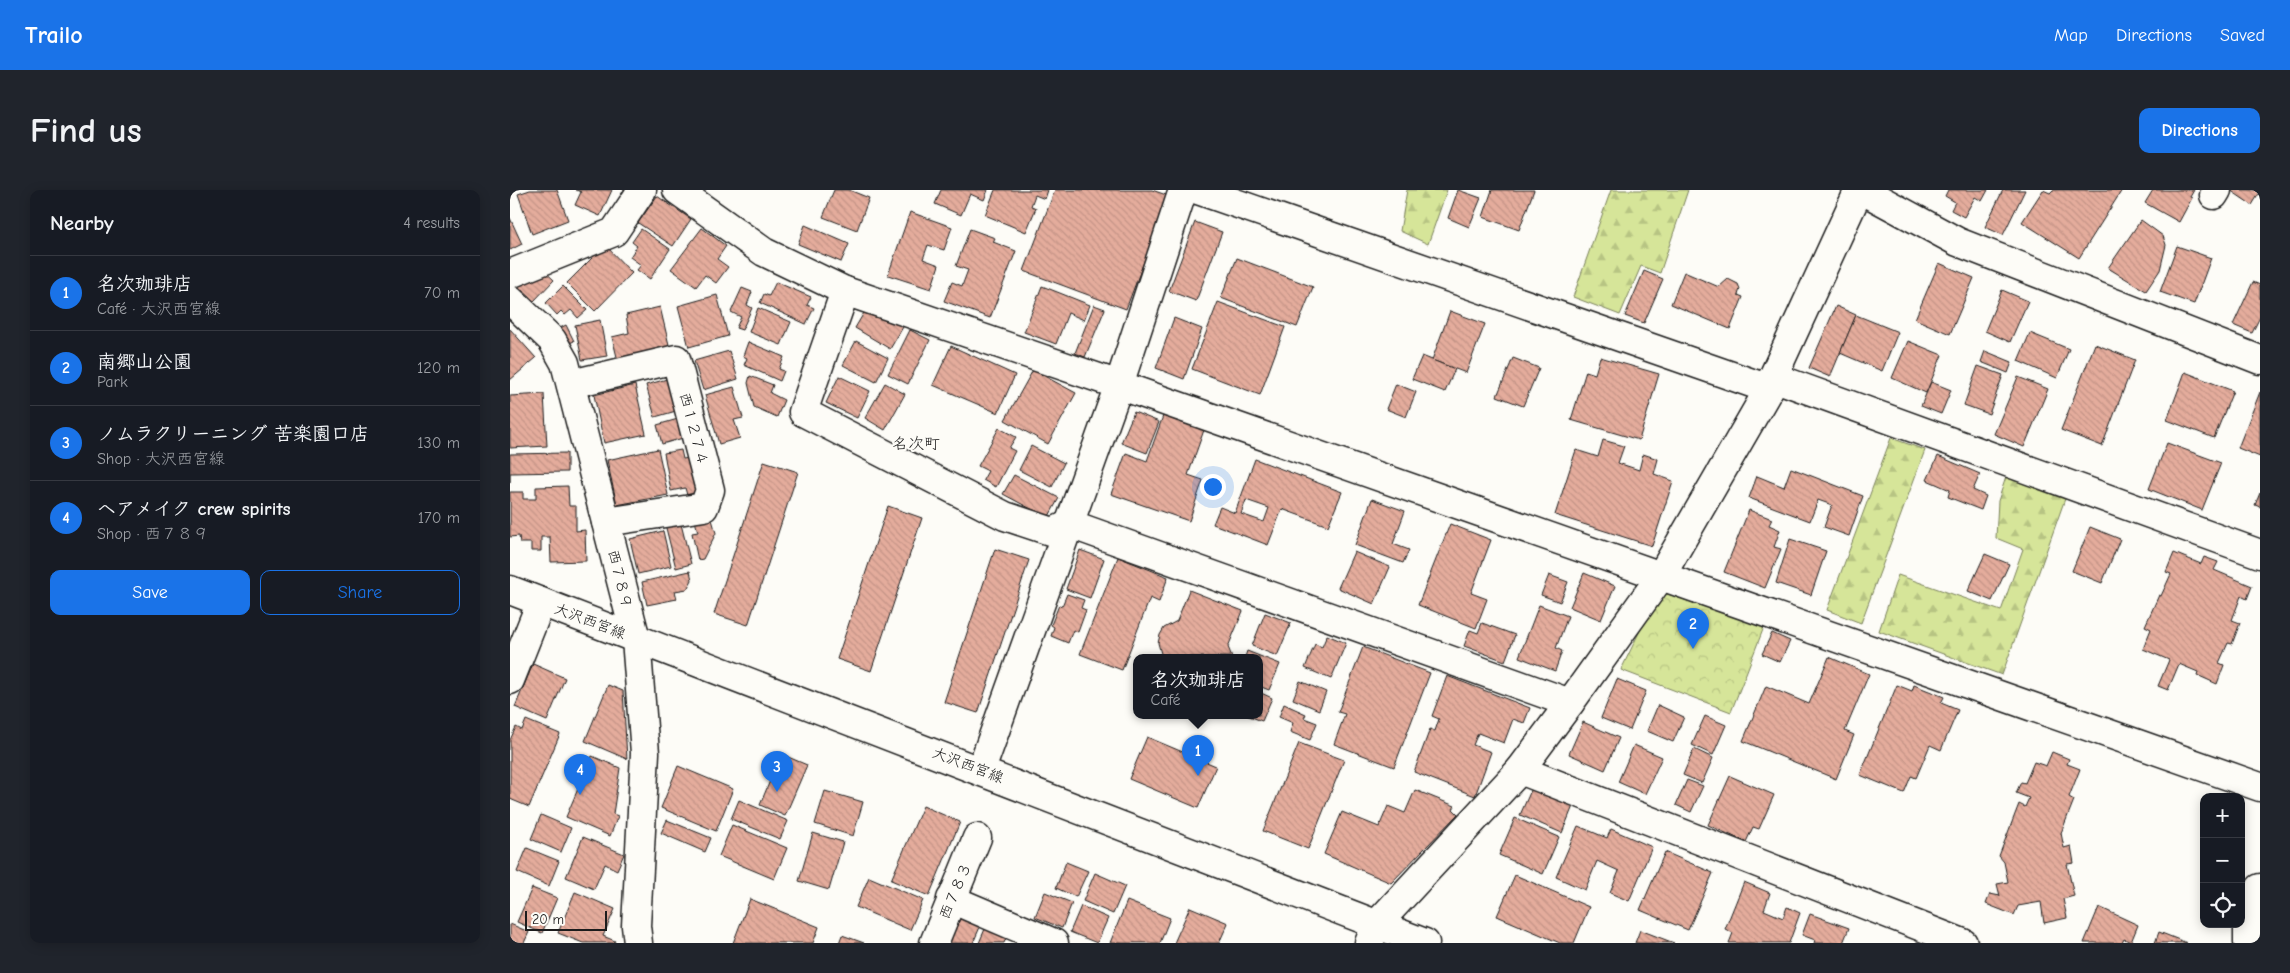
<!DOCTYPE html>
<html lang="en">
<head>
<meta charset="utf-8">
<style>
  :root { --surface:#171b24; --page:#20242c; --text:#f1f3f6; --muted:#9ea1a6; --line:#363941; --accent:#1a73e8 }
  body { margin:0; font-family:"Comic Neue","Klee One",sans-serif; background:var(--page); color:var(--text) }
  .controls { position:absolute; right:15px; bottom:15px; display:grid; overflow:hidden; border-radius:10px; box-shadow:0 2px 12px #0003 }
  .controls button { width:45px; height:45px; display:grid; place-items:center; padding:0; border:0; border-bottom:1px solid var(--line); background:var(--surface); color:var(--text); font:25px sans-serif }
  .scale { position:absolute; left:15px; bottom:12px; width:82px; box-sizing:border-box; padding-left:5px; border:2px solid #1c1c1c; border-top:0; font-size:14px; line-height:18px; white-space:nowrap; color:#1c1c1c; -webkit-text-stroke:4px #fdfcf7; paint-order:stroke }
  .you { position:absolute; left:702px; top:296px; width:18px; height:18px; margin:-12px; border:4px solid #fff; border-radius:50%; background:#1a73e8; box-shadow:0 0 0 8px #1a73e833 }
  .badge { display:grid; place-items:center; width:32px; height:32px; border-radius:50%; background:var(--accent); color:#fff; font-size:16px; font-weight:700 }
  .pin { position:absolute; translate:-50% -41px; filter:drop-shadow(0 1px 2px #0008) }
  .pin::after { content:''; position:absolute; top:26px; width:18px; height:15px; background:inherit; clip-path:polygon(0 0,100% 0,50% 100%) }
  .popup { position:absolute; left:623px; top:464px; width:130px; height:65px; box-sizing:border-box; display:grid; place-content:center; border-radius:10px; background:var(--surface); filter:drop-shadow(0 1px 4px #0005); font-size:16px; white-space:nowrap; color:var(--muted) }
  .popup b { font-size:19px; color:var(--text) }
  .popup::after { content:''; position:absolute; left:50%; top:100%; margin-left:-10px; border:10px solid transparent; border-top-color:var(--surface) }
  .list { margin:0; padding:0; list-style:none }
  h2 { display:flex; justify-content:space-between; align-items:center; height:65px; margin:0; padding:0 20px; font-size:21px }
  h2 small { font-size:16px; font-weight:400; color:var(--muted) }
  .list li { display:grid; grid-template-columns:32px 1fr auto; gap:15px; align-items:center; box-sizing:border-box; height:75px; padding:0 20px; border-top:1px solid var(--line) }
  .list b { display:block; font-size:19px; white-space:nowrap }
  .list p { margin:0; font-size:16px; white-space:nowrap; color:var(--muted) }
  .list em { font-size:16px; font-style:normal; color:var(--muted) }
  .actions { display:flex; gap:10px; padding:15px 20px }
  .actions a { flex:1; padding:11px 0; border:1px solid var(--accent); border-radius:10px; text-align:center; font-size:18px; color:var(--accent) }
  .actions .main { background:var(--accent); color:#fff }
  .icon { flex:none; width:28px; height:28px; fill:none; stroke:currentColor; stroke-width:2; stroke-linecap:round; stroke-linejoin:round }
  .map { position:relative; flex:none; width:1750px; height:753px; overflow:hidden; border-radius:10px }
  header { display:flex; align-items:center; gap:30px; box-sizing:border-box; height:70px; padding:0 25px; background:var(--accent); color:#fff }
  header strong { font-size:24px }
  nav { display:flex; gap:28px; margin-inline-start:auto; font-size:18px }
  .intro { display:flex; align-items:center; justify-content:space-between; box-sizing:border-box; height:120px; padding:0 30px }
  h1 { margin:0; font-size:35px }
  .button { padding:12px 22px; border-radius:10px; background:var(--accent); color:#fff; font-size:18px; font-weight:700 }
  main { display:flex; gap:30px; padding:0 30px }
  aside { flex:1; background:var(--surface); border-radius:10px; box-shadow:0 2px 12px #0003 }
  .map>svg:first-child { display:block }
</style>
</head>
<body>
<header>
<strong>Trailo</strong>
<nav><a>Map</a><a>Directions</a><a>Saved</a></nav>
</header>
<div class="intro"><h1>Find us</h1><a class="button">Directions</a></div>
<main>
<aside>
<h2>Nearby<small>4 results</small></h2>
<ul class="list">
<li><span class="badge">1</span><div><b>名次珈琲店</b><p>Café · 大沢西宮線</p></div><em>70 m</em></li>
<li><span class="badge">2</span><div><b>南郷山公園</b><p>Park</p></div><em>120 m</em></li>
<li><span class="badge">3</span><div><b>ノムラクリーニング 苦楽園口店</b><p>Shop · 大沢西宮線</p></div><em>130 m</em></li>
<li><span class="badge">4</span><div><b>ヘアメイク crew spirits</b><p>Shop · 西７８９</p></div><em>170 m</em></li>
</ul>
<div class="actions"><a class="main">Save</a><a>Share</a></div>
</aside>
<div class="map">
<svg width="1750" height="753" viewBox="0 0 1750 753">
  <defs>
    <pattern id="forest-firs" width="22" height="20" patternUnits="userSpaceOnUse" patternTransform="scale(1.25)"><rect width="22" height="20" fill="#d6e599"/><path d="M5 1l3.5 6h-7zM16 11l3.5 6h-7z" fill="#b7c483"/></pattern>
    <pattern id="park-crowns" width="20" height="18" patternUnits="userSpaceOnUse" patternTransform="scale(1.25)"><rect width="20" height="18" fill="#d6e599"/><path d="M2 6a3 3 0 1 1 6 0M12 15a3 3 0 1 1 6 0" fill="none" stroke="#b7c483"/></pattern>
    <pattern id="building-back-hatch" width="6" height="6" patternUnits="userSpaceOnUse" patternTransform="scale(1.25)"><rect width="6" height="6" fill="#e4ac9c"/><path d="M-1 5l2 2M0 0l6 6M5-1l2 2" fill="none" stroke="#c39386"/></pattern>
  </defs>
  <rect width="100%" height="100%" fill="#fdfcf7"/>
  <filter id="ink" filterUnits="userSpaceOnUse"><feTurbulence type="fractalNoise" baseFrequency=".02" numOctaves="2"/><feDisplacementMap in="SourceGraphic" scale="10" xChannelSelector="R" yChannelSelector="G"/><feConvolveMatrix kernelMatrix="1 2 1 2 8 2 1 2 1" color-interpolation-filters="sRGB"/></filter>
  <g filter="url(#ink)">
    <g fill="url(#forest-firs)" stroke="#79805a">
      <path d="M897,0h40l-19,54 -28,-13z"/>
      <path d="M1101,0h77l-28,83 -19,-7 -21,49 -47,-18z"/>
      <path d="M1381,248l34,12 -64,173 -34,-13z"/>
      <path d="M1496,287l60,19 -64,179 -123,-44 19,-56 103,36 22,-62 -27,-11 2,-37z"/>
    </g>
    <path fill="url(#park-crowns)" stroke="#79805a" d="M1149,401l105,36 -33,85 -110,-42z"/>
    <g fill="url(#building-back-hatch)" stroke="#1c1c1c" fill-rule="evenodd">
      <path d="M20,0h27l11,30 -36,14 -14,-40z"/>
      <path d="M66,0h36l-12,26 -25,-11 6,-13z"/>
      <path d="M324,0h15l20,8 -12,32 -34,-13z"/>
      <path d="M431,0h47l-4,10 -14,-6 -9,21 -26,-11z"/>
      <path d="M485,0h53l-3,9 -10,-4 -4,11 5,2 -10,24 -41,-17z"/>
      <path d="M545,0h97l17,6 -43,113 -102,-38z"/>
      <path d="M948,0l23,8 -12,29 -21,-9z"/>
      <path d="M982,0h42l-15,40 -36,-13z"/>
      <path d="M1438,0h40l-6,11 -7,-4 -11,20 -13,-7 4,-8 -10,-6z"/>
      <path d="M1493,0h22l-22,45 -18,-8z"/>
      <path d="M1533,0l7,3 3,-3h69l-43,68 -57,-36z"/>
      <path d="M1643,0h41l-4,7 2,1 -13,24 -34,-19z"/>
      <path d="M1720,0h30v2l-8,13z"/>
      <path d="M147,6l34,23 -18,27 -35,-23z"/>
      <path d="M400,22l42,15 -8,23 -16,-5 -5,14 16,6 -8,24 -43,-14z"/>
      <path d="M0,28l12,26 -12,6z"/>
      <path d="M1631,30l22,16 3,9 -6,25 -14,21 -38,-23z"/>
      <path d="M685,32l27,10 -26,69 -27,-10z"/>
      <path d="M295,35l44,19 -8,18 -43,-18z"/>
      <path d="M192,38l24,18 -9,13 11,8 -12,16 -11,-8 -9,12 -25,-18z"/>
      <path d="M131,39l29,20 -20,30 -13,-9 4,-5 -11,-8 7,-11 -5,-4z"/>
      <path d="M460,39l25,9 -2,4 23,9 -26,67 -46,-17 8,-19 10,4 6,-16 -12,-4z"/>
      <path d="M95,55l27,28 -37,38 -28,-28z"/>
      <path d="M1667,56l34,12 -17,46 -34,-12z"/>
      <path d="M727,68l76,29 -16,40 -76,-29z"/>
      <path d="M1429,73l35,15 -24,56 -35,-15z"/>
      <path d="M31,78l13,12 -20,21 -16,-15 10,-10z"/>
      <path d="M1134,81l19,8 -19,44 -19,-7z"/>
      <path d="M1174,82l35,15 9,-8 10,5 2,5 -2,6 5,2 -13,32 -59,-25z"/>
      <path d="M266,92l35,15 -4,8 7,3 -8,16 -46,-21 4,-9 5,2z"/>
      <path d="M1743,92l7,3v32l-8,16 -19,-8z"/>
      <path d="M53,96l24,24 -9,8 -7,-8 -6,5 -4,-4 -4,4 -11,-12z"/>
      <path d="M532,96l48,19 -6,15 -16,-7 -12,31 -32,-12z"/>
      <path d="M232,98l10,4 -5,13 5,3 -10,22 -6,-2 5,-11 -10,-5z"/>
      <path d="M1492,100l26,11 -18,41 -25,-11z"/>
      <path d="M207,105l11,41 -39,11 -11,-41z"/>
      <path d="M708,112l67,25 -25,68 -68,-26z"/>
      <path d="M584,115l11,4 -20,48 -10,-4z"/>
      <path d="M358,116l35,21 -13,22 -35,-21z"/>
      <path d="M1326,116l20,9 -26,62 -21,-9z"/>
      <path d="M150,117l10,42 -52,12 -6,-24 17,-4 -3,-18z"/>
      <path d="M248,118l33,14 -10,23 -32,-13z"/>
      <path d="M940,121l35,13 -19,49 -34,-13z"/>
      <path d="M1346,125l42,17 -16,39 -42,-18z"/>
      <path d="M664,128l28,11 -18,50 -28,-11z"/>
      <path d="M90,130l7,36 -25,4 -7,-35z"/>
      <path d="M56,135l8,16 -8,4 -8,-16z"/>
      <path d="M0,139l26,29 -26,22z"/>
      <path d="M400,140l20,10 -22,44 -20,-10z"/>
      <path d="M1520,143l39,16 -12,29 -39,-17z"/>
      <path d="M346,151l32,17 -12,24 -33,-17z"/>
      <path d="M1398,151l34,14 -16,38 -34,-15z"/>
      <path d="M238,152l36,15 -5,12 5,2 -4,10 -36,-16 3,-7 -4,-2z"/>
      <path d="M1585,154l40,16 -33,86 -41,-16z"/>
      <path d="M441,156l64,29 -17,38 -65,-28z"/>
      <path d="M219,161l9,28 -35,11 -9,-29z"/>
      <path d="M1475,161l27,11 -4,11 -27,-11z"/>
      <path d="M912,166l33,13 -10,23 -33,-13z"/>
      <path d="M1090,167l59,17 -20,66 -68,-20 15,-49 9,3z"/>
      <path d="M1003,168l26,10 -16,38 -26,-10z"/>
      <path d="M1468,176l25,9 -14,39 -25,-9z"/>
      <path d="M523,180l43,23 -28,51 -43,-24z"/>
      <path d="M1675,182l48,19 -19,47 -47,-18z"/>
      <path d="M240,186l23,9 -3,8 14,7 -7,17 -23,-10 -6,-24z"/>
      <path d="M329,186l31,15 -13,27 -31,-15z"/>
      <path d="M1508,187l30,12 -24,58 -30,-13z"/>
      <path d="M157,189l9,32 -21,6 -9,-32z"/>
      <path d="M1421,192l20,8 -10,24 -20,-8z"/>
      <path d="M375,193l20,11 -20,36 -20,-12z"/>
      <path d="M886,194l20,8 -10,25 -20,-8z"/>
      <path d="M125,195l11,49 -42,9 -10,-48z"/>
      <path d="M224,197l9,31 -9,2 6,18 -21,6 -14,-49z"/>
      <path d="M1750,202v65l-22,-9z"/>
      <path d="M34,204l3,52 -37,2v-52z"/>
      <path d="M624,222l25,10 -12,31 -26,-10z"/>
      <path d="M653,226l41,14 -16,45 15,5 -14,41 -78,-27 15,-41 21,8z"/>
      <path d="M168,229l5,19 -21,6 -5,-19z"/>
      <path d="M489,238l17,9 -7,11 6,3 -19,36 -13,-7 5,-9 -10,-5z"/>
      <path d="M1093,250l21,6 -6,17 21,7 4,-16 15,5 -4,15 19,7 -21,65 -97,-31 21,-65 22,7z"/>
      <path d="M1657,253l54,20 -19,47 -53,-21z"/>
      <path d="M521,256l33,17 -12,24 -33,-17z"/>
      <path d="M148,259l10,46 -51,10 -10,-45z"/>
      <path d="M171,260l2,9 7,-1 8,34 -11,3 -2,-7 -14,3 -7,-38z"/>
      <path d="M57,263v19l-57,1v9v-28z"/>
      <path d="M1428,266l42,18 -7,16 13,6 -5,14 -33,-13 2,-7 -23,-10z"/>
      <path d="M745,269l87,33 -14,34 -46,-17 -14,36 -55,-21 7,-17 15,6zM736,310l23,8 -5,14 -23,-8z"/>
      <path d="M254,271l34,11 -50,153 -34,-11z"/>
      <path d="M1281,278l72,28 -14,40 -25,-9 8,-22 -14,-5 -8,21 -61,-23 8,-22 27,11z"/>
      <path d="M504,285l45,23 -11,20 -45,-24z"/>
      <path d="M58,296l1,20h7v25l9,-1 1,31 -35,1 -1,-25h-9v14h-10v-8h-11l-1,-7 -9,1v-45h13v7h13v-12z"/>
      <path d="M1750,303v14l-5,-2z"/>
      <path d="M862,309l33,12 -12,33 16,6 -6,13 -48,-18z"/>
      <path d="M378,316l34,12 -51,153 -34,-12z"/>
      <path d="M1239,320l23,9 -3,6 11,5 -6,17 7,2 -16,39 -41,-16z"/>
      <path d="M201,326l5,17 -13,26 -5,1 -6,-27 6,-1 -3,-11z"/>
      <path d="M170,330l11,44 -15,4 -11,-44z"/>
      <path d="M940,334l41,16 -20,53 16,6 -11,29 -58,-23z"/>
      <path d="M1580,337l30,12 -18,44 -30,-12z"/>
      <path d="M153,341l8,35 -33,8 -8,-35z"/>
      <path d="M1280,349l36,12 -15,44 -35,-12z"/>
      <path d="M485,359l34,11 -51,153 -34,-11z"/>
      <path d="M570,360l24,9 -14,39 -24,-9z"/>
      <path d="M844,362l36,15 -16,37 -36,-16z"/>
      <path d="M1664,363l27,11 3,-7 14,5 -4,8 38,16 -5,13 -6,-3 -9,24 8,3 -8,21 -4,-1 -9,20 5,2 -7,19 -20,-9 1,-3 -19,-8 -11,26 -10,-4 11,-26 -26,-11 8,-20 -6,-3 14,-31 2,1 10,-22 -5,-2z"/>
      <path d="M1475,364l24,10 -17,37 -24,-10z"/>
      <path d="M608,367l50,20 -9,25 -9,-4 -28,72 -42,-16z"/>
      <path d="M180,381l2,9 -5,9 -12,2 2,8 -30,6 -5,-23z"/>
      <path d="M1074,383l31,13 -14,34 -31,-13z"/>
      <path d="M1039,385l19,7 -8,20 -19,-7z"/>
      <path d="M679,400l54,21 -15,36 4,10h-70l-4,-14 2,-8 4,-7 13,-7z"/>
      <path d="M557,404l17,6 -3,8 5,2 -8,22 -5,-2 -5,13 -17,-7 3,-9 -3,-2 8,-20 3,1z"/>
      <path d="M1029,415l29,11 -12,32 6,3 -7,20 -36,-14z"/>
      <path d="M755,423l26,10 -14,33 -25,-10z"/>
      <path d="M972,433l33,12 -10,26 -41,-15 6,-16 8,3z"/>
      <path d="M1262,443l18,8 -10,21 -18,-8z"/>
      <path d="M817,445l19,8 -15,36 -26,-11 10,-24 7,3z"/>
      <path d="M853,457l67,26 -36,94 -60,-23 11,-30 -7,-2z"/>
      <path d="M737,461l33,13 -11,26 -10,-4v-29h-14z"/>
      <path d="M1319,467l40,17 -24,57 9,4 -18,44 -93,-38 23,-55 43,18z"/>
      <path d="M23,474l32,14 -18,43 -32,-14z"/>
      <path d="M937,486l83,32 -6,15 -11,-4 -9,24 -26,-10 -5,12 18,7 -16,44 -61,-24 16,-43 5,2 4,-12 -7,-3z"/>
      <path d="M1107,489l29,12 -16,39 -29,-12z"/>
      <path d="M790,491l26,11 -7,18 -26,-11z"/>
      <path d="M98,495l15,6 4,68 -42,-18z"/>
      <path d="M1387,495l15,6 2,-6 30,12 -3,6 17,7 -17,40 -11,-5 -14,33 -5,-2 -7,17 -44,-18z"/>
      <path d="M749,502l13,6 -10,23 -16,-6h13z"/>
      <path d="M774,514l22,10 -2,4 13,5 -7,17 -20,-8 3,-9 -14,-6z"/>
      <path d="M1148,515l26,12 -11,25 -26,-11z"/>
      <path d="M1195,526l21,9 -13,30 -21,-10z"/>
      <path d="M16,530l34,14 -31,73 -19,-8v-59l6,-13 6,3z"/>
      <path d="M1073,532l36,16 -14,32 -36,-16z"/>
      <path d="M637,547l69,29 -18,42 -69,-29z"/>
      <path d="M789,553l45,17 -36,89 -45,-18z"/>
      <path d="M1124,555l28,12 -17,37 -27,-12z"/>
      <path d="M1184,559l19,9 -11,25 -19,-8z"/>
      <path d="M1542,562l17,7 -2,5 13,5 -11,28 5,3 -13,33 3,15 7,-2 3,17 -7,1 7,32 -11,3 4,19 -23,5 -3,-21 -23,4 -4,9 -28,-11 4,-10 10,2 -3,-12 11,-2 -4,-20 -5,-6 20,-52 6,3 4,-9 -13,-5 5,-11 4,1 9,-21 12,4z"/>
      <path d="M271,564l26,11 -22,51 -25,-11z"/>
      <path d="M82,566l28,12 -7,46 5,2 -8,20 -44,-19z"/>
      <path d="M168,576l55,23 -17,42 -55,-23z"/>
      <path d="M1220,586l44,19 -15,34 -6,-2 -7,15 -38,-17z"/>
      <path d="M1177,590l16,6 -12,26 -15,-7z"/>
      <path d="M1022,598l41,18 -11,27 -42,-18z"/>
      <path d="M905,600l40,16 -2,3 5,5 -67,69 -67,-29 18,-42 37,15 9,-21 17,7z"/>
      <path d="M315,601l38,11 -10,34 -38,-12z"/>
      <path d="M229,610l49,21 -8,18 -49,-20z"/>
      <path d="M413,616l37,16 -31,74 -38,-16z"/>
      <path d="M31,625l30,13 -10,24 -30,-13z"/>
      <path d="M1005,628l44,19 -16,37 -44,-19z"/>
      <path d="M157,630l44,18 -6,14 -44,-19z"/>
      <path d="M222,635l55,23 -13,31 -55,-23z"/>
      <path d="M1068,636l29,12 4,-9 41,18 -23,54 -19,-8 9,-22 -22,-10 -12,29 -29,-13z"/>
      <path d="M303,643l30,9 -14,48 -30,-9z"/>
      <path d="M73,647l41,17 -7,16 -12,-6 -11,25 -28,-12z"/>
      <path d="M17,658l32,13 -10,25 -32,-14z"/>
      <path d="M1155,662l48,21 -25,57 -48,-20z"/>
      <path d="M556,672l22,9 -12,26 -20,-9z"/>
      <path d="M585,683l30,13 -12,28 -30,-13z"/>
      <path d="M1005,685l74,32 -15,36h-14l-63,-27z"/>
      <path d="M359,687l54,23 -13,30 -54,-23z"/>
      <path d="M1234,692l26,11 -6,17 19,8 4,-11 13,6 -11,30h-60l4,-10 -8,-4z"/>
      <path d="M22,698l25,10 -15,35 -25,-11z"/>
      <path d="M65,702l40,17 -12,27 12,5 -1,2h-31l-25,-10z"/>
      <path d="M535,702l27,11 -10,25 -27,-11z"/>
      <path d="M240,709l69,28 -6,16h-80z"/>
      <path d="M617,711l43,17 -10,25h-50z"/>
      <path d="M571,716l27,12 -11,25 -27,-11z"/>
      <path d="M680,717l38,16 -9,20h-45z"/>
      <path d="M1589,717l39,18 -7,17 -7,-3 -2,4h-38z"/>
      <path d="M1300,724l39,14 -6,15h-29l1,-3 -13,-5z"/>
      <path d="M450,728l20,9 -7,16h-24z"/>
      <path d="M0,734l19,8 -5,11h-14z"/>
      <path d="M475,739l21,9 -2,5h-25z"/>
      <path d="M1130,740l34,13h-39z"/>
      <path d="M1649,742l28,11h-32z"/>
      <path d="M332,745l22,8h-25z"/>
    </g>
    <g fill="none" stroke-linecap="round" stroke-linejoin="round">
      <defs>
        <g id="minor">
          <path d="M167,0l87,62 81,39 274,94 1141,402"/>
          <path d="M688,0l571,199 4,-12 487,177"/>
          <path d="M1352,0l96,52 302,118"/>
          <path d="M1704,5l3,-5"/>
          <path d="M0,84l104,-42 28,-42"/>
          <path d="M335,101l-42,121 202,104 48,16 17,-8 500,179"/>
          <path d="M0,110l42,40 13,23 71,276"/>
          <path d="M61,194l105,-25 34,131 -6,17 -98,15"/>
          <path d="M0,490l31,-78"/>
          <path d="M471,580l138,-385 64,-195"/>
          <path d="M1010,580l443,173"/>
          <path d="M441,709l103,44"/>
          <path d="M424,753l43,-105"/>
          <path d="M859,753l7,-18"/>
          <path d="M1738,753v-14l12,-41"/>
        </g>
        <g id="tertiary">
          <path d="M1263,187l86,-187"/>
          <path d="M126,449l9,114 -9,173 2,17"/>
          <path d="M866,735l144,-155 50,-67 91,-127 108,-187"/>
        </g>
        <path id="primary" d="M0,400l915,353"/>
      </defs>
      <use href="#minor" stroke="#1c1c1c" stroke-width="31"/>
      <use href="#tertiary" stroke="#1c1c1c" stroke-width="31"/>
      <use href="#primary" stroke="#1c1c1c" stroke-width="31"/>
      <use href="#minor" stroke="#fdfcf7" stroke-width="28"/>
      <use href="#tertiary" stroke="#fdfcf7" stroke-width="28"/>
      <use href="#primary" stroke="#fdfcf7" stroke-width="28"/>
    </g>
  </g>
  <g text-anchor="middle" stroke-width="4" stroke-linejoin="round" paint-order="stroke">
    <g font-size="15" fill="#1c1c1c" stroke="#fdfcf7">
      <text transform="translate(184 239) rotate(75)" y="5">西１２７４</text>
      <text transform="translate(110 389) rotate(76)" y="5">西７８９</text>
      <text transform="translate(80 431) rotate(21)" y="5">大沢西宮線</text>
      <text transform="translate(458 575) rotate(21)" y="5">大沢西宮線</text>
      <text transform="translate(445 701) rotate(-67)" y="5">西７８３</text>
    </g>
    <g font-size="16" fill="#1c1c1c" stroke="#fdfcf7">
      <text x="406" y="259">名次町</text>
    </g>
  </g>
</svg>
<div class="controls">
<button>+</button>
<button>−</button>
<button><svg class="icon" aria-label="locate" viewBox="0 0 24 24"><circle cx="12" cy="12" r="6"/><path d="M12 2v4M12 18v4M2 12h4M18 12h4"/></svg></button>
</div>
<div class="scale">20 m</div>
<div class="you"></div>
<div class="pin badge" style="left:688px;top:586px">1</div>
<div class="popup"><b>名次珈琲店</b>Café</div>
<div class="pin badge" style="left:1183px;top:459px">2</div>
<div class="pin badge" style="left:267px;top:602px">3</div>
<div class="pin badge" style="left:70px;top:605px">4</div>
</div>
</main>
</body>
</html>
